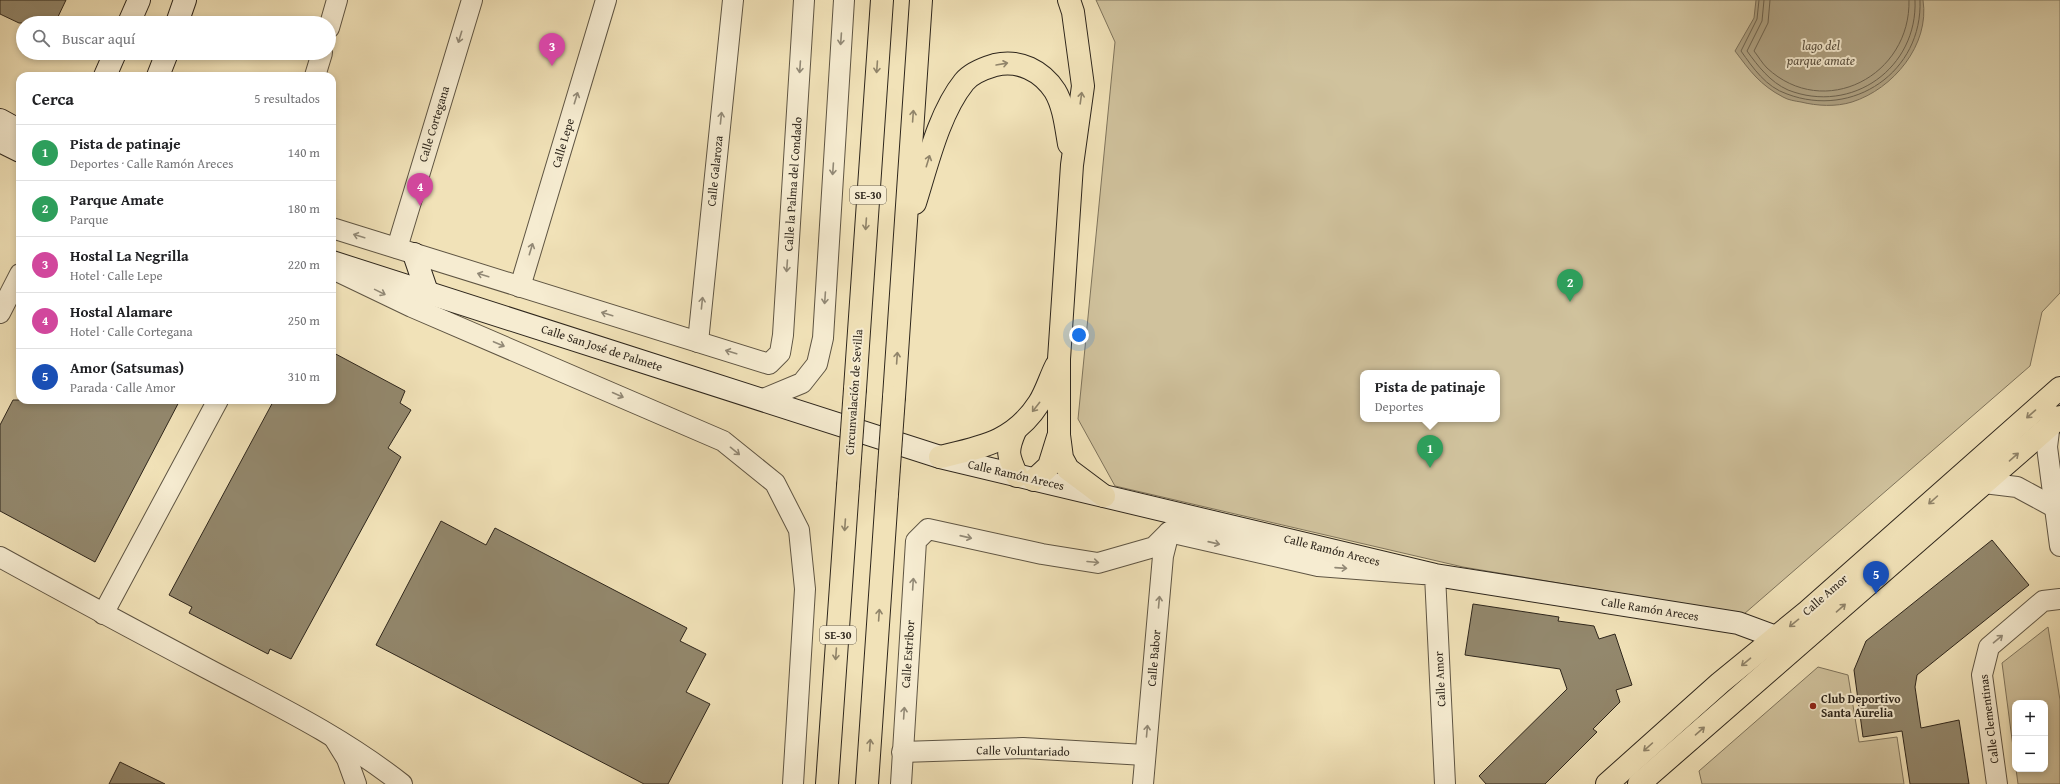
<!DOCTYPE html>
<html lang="es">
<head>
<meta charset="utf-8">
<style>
  :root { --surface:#fff; --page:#f2f2f2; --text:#202124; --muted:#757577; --line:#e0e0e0; --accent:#8f2418 }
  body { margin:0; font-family:"Gentium Book Plus",serif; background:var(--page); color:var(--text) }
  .controls { position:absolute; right:12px; bottom:12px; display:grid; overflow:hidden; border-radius:8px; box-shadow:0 2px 6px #0003 }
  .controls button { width:36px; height:36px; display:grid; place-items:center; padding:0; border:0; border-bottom:1px solid var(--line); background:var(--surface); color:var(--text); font:20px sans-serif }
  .you { position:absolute; left:1079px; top:335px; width:14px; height:14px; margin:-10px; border:3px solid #fff; border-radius:50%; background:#1a73e8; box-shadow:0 0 0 6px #1a73e833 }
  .badge { display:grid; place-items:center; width:26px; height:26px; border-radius:50%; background:var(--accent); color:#fff; font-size:13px; font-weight:700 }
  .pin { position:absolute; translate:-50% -33px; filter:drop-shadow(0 1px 2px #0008) }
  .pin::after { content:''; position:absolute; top:21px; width:14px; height:12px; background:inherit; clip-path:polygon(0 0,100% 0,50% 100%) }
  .popup { position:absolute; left:1360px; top:370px; width:140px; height:52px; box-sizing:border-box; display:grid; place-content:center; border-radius:8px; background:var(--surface); filter:drop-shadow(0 1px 3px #0005); font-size:13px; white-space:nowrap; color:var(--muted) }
  .popup b { font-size:15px; color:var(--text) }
  .popup::after { content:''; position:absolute; left:50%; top:100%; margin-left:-8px; border:8px solid transparent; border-top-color:var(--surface) }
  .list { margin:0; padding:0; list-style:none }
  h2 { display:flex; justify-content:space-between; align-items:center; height:52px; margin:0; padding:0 16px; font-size:17px }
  h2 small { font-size:13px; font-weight:400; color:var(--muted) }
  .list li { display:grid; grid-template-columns:26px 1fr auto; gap:12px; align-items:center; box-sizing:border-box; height:56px; padding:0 16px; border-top:1px solid var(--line) }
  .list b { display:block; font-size:15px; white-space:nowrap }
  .list p { margin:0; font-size:13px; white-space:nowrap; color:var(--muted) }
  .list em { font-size:13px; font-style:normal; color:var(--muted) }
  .icon { flex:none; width:22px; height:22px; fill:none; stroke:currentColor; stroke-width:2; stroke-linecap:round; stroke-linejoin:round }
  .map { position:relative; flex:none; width:2060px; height:784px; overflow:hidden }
  .search { position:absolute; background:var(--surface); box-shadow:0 2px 6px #0003; left:16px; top:16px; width:320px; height:44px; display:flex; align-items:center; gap:10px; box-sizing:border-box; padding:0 14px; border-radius:22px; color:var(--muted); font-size:15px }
  .panel { position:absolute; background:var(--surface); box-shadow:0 2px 6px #0003; left:16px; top:72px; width:320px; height:332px; border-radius:12px }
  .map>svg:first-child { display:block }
</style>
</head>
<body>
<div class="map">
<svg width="2060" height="784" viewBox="0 0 2060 784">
  <rect width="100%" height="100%" fill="#f1e2b8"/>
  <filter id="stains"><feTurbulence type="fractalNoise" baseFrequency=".005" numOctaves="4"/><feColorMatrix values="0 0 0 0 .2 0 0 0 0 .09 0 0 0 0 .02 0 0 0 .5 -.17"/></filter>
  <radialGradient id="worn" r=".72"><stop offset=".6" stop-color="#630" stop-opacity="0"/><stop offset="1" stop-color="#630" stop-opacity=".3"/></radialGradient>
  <g fill="#d0c29d" stroke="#7f745c" fill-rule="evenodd">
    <path d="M1096,0h964v293l-18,19 -12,54 -286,248 -281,-47 -348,-81 -37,-67 37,-377zM1363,373h134v46h-134z"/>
    <path d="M2048,627l12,73v84h-42l-2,-15h29v-66h-30v59l-13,-99z"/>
    <path d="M1818,667l30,8 11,67 38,-5 7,47h-202l-3,-13z"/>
  </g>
  <path fill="#afa283" stroke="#7b705a" d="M1756,0h167c7,45 -30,89 -71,102 -16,5 -35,4 -51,0 -6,-1 -13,-2 -18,-5 -23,-12 -33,-26 -48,-46l19,-33z"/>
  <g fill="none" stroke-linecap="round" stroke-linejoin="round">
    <g stroke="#6e6450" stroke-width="1">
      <path d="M1759,0l-2,19 -16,32c12,17 25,36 46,43 66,25 136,-22 133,-94"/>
      <path d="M1764,0l-2,21 -15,30c11,15 23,31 41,39 64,25 130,-22 127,-90"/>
      <path d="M1770,0l-2,23 -14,28c4,5 8,12 13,17 57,53 144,8 142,-68"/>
    </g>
  </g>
  <g fill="#93886d" stroke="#2e261c">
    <path d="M0,0h66l-11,23h-36l-19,-9z"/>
    <path d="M332,352l73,39 -5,12 11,7 -23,38 13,9 -110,202 -21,-10 -2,5 -79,-41 3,-6 -23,-12 105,-195h58z"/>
    <path d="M13,400h167l-85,162 -95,-51v-86z"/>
    <path d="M441,521l45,24 9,-17 192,100 -7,13 26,13 -20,38 24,12 -42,80h-24l-268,-139z"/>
    <path d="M1992,540l37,45 -112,90 -2,12 6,41 38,-8 10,64h-59l-8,-53 -39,6 -9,-67 12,-29z"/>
    <path d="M1473,604l86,13 -1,4 36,5 5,13 16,-5 17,51 -16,5 4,12 -27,27 4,3 -52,52h-59l-7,-8 88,-87 -7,-20 -95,-14z"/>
    <path d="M120,762l45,22h-56z"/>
  </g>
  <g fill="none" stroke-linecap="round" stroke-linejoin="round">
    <defs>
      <g id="street">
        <path d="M329,28l8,-28"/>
        <path d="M315,76l7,-23"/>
        <path d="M332,228l437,136 11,-11 3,-18 21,-335"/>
        <path d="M397,248l75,-248"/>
        <path d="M339,272l73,35 311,134 52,42 24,47 6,59 -12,195"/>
        <path d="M520,287l86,-287"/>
        <path d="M0,313l20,-39"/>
        <path d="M698,342l35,-342"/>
        <path d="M761,400l41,-17 15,-19 6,-26 21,-338"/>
        <path d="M2051,415l-4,32 13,99"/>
        <path d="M1984,483l33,4 37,20"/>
        <path d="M0,557c69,38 138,75 208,112 68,36 133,67 194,115"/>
        <path d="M103,614l115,-214"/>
        <path d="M334,738l13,21 9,25"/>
        <path d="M902,752l121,-4 122,7"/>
        <path d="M901,784l15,-243 12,-12 114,25 56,9 56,-16 15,-15 149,34 117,9 10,209"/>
        <path d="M1143,784l20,-228 6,-24"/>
        <path d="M1997,784l-15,-109 7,-28 54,-46 17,-2"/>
      </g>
      <g id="secondary">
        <path d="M129,23l10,-23"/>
        <path d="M177,23l8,-23"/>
        <path d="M105,76l10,-23"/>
        <path d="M158,76l9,-23"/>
        <path d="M0,120l20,11"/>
        <path d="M0,141l20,10"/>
        <path d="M414,254l13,38"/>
        <path d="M332,262l608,195 495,118 303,48 38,14 12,13"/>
      </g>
      <g id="primary">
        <path d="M1607,784l113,-101 88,-72 252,-223"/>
        <path d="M1639,784l421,-367"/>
      </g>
      <g id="highway">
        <path d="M1069,0l4,12 10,74 -11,79 -13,194v76l3,23 6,11 36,27"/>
        <path d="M915,203c12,-38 24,-90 49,-121 7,-9 21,-14 31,-17 24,-6 47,6 60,26 9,15 11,36 14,53"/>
        <path d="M855,389l27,-389"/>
        <path d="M894,397l27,-397"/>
        <path d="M1015,431c-9,21 -7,25 2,45"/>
        <path d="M940,457c42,-10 74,-15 99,-54 7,-11 11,-25 17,-37"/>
        <path d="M1034,480l15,-14 9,-29"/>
        <path d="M827,784l21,-298"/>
        <path d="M867,784l20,-290"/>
      </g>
    </defs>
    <use href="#street" stroke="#5f5543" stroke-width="22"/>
    <use href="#secondary" stroke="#2e261c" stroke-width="24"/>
    <use href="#primary" stroke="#2e261c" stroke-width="24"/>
    <use href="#highway" stroke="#2e261c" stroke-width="24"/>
    <use href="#street" stroke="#f6ecd1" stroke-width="20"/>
    <use href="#secondary" stroke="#f6ecd1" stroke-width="22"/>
    <use href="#primary" stroke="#f1e2b8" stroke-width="22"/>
    <use href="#highway" stroke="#f1e2b8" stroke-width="22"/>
    <defs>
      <g id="highway-bridge">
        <path d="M848,486l7,-97"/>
        <path d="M887,494l7,-97"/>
      </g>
    </defs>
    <use href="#highway-bridge" stroke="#2e261c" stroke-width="24" stroke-linecap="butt"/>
    <use href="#highway-bridge" stroke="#f1e2b8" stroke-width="22"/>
  </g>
  <defs><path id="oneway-shaft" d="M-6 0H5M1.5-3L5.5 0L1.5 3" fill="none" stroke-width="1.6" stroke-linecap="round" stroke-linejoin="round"/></defs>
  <g stroke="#928976">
    <use href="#oneway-shaft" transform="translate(460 37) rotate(107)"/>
    <use href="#oneway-shaft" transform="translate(841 39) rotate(94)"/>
    <use href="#oneway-shaft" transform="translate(800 67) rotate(94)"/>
    <use href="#oneway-shaft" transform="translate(576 98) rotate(-73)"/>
    <use href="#oneway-shaft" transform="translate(721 118) rotate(-84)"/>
    <use href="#oneway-shaft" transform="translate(833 169) rotate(94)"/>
    <use href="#oneway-shaft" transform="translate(359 236) rotate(-163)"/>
    <use href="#oneway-shaft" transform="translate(531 249) rotate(-73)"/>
    <use href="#oneway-shaft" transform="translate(787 266) rotate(94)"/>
    <use href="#oneway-shaft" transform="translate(483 275) rotate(-163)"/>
    <use href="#oneway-shaft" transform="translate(380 292) rotate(26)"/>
    <use href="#oneway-shaft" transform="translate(825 298) rotate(94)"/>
    <use href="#oneway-shaft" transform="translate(702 303) rotate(-84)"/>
    <use href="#oneway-shaft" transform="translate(607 314) rotate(-163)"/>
    <use href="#oneway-shaft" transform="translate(499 344) rotate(23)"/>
    <use href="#oneway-shaft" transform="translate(731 352) rotate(-163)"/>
    <use href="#oneway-shaft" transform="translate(618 395) rotate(24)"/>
    <use href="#oneway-shaft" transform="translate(735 451) rotate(39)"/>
    <use href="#oneway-shaft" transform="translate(966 537) rotate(13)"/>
    <use href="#oneway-shaft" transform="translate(1214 543) rotate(13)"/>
    <use href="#oneway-shaft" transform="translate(1093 562) rotate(5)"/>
    <use href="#oneway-shaft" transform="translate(1341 568) rotate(4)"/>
    <use href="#oneway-shaft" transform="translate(913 584) rotate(-86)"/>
    <use href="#oneway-shaft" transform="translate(1159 602) rotate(-85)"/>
    <use href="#oneway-shaft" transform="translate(1998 639) rotate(-40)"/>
    <use href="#oneway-shaft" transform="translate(904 713) rotate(-86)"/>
    <use href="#oneway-shaft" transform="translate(1147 731) rotate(-85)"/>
  </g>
  <g stroke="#90846a">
    <use href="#oneway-shaft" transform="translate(1002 64) rotate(-10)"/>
    <use href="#oneway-shaft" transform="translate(877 67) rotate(94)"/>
    <use href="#oneway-shaft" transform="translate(1081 98) rotate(-82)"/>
    <use href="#oneway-shaft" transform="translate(913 116) rotate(-86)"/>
    <use href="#oneway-shaft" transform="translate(928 161) rotate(-73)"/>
    <use href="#oneway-shaft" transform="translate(866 224) rotate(94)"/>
    <use href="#oneway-shaft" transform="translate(897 358) rotate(-86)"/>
    <use href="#oneway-shaft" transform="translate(1036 407) rotate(128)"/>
    <use href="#oneway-shaft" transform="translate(2031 414) rotate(139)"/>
    <use href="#oneway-shaft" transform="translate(2014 457) rotate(-41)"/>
    <use href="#oneway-shaft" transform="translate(1933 500) rotate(138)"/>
    <use href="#oneway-shaft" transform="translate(845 525) rotate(94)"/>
    <use href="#oneway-shaft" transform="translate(1841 608) rotate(-41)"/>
    <use href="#oneway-shaft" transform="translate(879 615) rotate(-86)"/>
    <use href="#oneway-shaft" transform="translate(1794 623) rotate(141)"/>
    <use href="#oneway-shaft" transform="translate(836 654) rotate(94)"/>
    <use href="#oneway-shaft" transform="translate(1746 662) rotate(140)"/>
    <use href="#oneway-shaft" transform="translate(1700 731) rotate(-41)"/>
    <use href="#oneway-shaft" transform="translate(870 745) rotate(-86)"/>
    <use href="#oneway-shaft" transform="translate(1648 747) rotate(138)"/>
  </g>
  <circle fill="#8f2418" stroke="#f6ecd1" stroke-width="1.5" cx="1813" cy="706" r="4"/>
  <g text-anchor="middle" stroke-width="4" stroke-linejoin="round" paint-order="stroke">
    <g fill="#f6ecd1" stroke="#6a6152" stroke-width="1">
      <rect x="850" y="186" width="36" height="18" rx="3"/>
      <rect x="820" y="626" width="36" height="18" rx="3"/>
    </g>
    <g font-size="11" font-weight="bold" fill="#2e261c">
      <text x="868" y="199">SE-30</text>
      <text x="838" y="639">SE-30</text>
    </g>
    <g font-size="12" fill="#2e261c" stroke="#f6ecd1">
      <text transform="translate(434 124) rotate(-73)" y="4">Calle Cortegana</text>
      <text transform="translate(563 143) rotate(-73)" y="4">Calle Lepe</text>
      <text transform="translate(715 171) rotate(-84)" y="4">Calle Galaroza</text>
      <text transform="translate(793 184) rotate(-86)" y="4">Calle la Palma del Condado</text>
      <text transform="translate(602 348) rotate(18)" y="4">Calle San José de Palmete</text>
      <text transform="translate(854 392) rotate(-86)" y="4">Circunvalación de Sevilla</text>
      <text transform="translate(1016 475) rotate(13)" y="4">Calle Ramón Areces</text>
      <text transform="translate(1332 550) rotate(14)" y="4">Calle Ramón Areces</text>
      <text transform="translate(1825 595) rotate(-41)" y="4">Calle Amor</text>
      <text transform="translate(1650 609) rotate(9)" y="4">Calle Ramón Areces</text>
      <text transform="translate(908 654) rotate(-86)" y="4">Calle Estribor</text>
      <text transform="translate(1154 658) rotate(-85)" y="4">Calle Babor</text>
      <text transform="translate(1440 679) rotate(-93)" y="4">Calle Amor</text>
      <text transform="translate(1989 719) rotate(-97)" y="4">Calle Clementinas</text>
      <text transform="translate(1023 751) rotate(1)" y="4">Calle Voluntariado</text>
    </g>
    <g font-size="12" font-weight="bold" fill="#2e261c" stroke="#f6ecd1" text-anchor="start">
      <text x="1821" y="703">Club Deportivo<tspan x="1821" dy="14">Santa Aurelia</tspan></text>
    </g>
    <g font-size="13" font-style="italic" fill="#5b5140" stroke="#f6ecd1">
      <text x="1821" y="50">lago del<tspan x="1821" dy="15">parque amate</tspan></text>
    </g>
  </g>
  <rect width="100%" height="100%" filter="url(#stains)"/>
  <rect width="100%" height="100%" fill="url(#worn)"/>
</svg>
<div class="controls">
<button>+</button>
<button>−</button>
</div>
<div class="you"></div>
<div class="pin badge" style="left:1430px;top:468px;background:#2e9e5b">1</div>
<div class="popup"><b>Pista de patinaje</b>Deportes</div>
<div class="pin badge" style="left:1570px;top:302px;background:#2e9e5b">2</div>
<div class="pin badge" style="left:552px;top:66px;background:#d1479c">3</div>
<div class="pin badge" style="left:420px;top:206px;background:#d1479c">4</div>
<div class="pin badge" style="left:1876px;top:594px;background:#1a4fb4">5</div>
<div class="search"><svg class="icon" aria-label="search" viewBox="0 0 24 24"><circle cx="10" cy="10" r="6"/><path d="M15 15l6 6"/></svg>Buscar aquí</div>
<section class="panel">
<h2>Cerca<small>5 resultados</small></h2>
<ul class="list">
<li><span class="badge" style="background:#2e9e5b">1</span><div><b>Pista de patinaje</b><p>Deportes · Calle Ramón Areces</p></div><em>140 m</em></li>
<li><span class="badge" style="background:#2e9e5b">2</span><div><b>Parque Amate</b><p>Parque</p></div><em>180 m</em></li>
<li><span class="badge" style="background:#d1479c">3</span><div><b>Hostal La Negrilla</b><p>Hotel · Calle Lepe</p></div><em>220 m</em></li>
<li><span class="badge" style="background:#d1479c">4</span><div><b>Hostal Alamare</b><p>Hotel · Calle Cortegana</p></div><em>250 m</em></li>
<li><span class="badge" style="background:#1a4fb4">5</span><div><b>Amor (Satsumas)</b><p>Parada · Calle Amor</p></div><em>310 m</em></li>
</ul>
</section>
</div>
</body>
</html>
